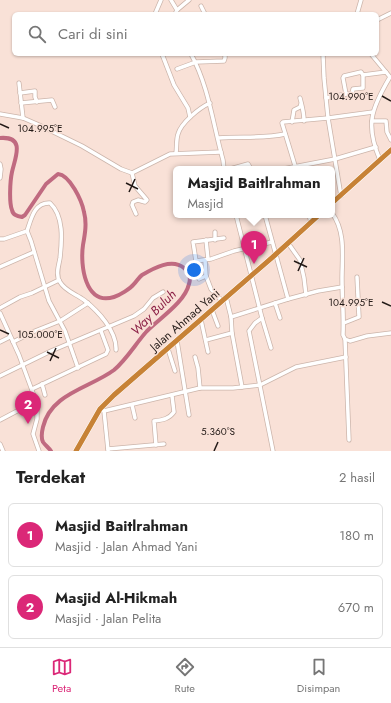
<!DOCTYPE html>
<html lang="id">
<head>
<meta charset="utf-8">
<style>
  :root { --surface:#fff; --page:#f6f6f6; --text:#222; --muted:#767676; --line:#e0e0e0; --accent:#db2777 }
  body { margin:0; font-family:Jost,sans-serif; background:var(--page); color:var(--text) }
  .you { position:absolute; left:194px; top:270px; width:14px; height:14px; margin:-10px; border:3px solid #fff; border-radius:50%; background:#1a73e8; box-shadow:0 0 0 6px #1a73e833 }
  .badge { display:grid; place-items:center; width:26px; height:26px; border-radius:50%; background:var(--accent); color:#fff; font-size:13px; font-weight:700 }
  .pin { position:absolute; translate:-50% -33px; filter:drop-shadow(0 1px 2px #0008) }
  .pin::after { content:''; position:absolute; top:21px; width:14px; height:12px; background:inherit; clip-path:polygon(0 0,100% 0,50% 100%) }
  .popup { position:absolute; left:173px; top:166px; width:162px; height:52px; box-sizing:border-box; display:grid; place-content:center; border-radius:6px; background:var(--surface); filter:drop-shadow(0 1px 3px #0005); font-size:13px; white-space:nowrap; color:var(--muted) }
  .popup b { font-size:15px; color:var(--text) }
  .popup::after { content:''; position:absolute; left:50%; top:100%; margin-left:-8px; border:8px solid transparent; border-top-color:var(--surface) }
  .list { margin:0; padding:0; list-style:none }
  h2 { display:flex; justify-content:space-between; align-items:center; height:52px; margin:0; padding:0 16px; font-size:17px }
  h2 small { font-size:13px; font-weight:400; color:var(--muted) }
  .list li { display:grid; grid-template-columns:26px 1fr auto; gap:12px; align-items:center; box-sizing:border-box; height:64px; margin:0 8px 8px; padding:0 8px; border:1px solid var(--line); border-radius:6px }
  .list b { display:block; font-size:15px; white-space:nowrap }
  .list p { margin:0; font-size:13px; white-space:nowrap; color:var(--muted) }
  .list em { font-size:13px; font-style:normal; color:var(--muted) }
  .icon { flex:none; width:22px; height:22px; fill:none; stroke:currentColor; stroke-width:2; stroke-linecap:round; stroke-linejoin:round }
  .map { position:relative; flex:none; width:391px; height:451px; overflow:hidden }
  .search { position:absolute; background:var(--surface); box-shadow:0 1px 3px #0004; left:12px; right:12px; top:12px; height:44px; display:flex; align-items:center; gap:10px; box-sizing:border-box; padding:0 14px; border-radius:6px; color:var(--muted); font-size:15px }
  .sheet { height:196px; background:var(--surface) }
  nav { display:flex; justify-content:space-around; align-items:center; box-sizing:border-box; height:56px; border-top:1px solid var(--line); background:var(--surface); font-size:11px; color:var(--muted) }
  nav a { display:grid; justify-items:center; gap:2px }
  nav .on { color:var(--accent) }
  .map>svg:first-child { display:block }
</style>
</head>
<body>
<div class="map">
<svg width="391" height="451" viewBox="0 0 391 451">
  <rect width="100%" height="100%" fill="#f9e1d7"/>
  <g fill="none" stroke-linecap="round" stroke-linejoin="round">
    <path stroke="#c06a80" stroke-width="4" d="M0,138c26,-2 15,20 12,34 -2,9 -3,31 0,38 1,5 5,6 10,7l3,-2 21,-31 12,-10c12,1 24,27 26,38 3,11 1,22 -1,33 -3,20 2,61 31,52 6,-2 16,-8 20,-13 3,-3 5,-7 8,-9 12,-7 30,-17 42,-7 5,4 7,10 5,16 -4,18 -29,34 -42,47 -11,12 -20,28 -33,39 -24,18 -63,23 -71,57 -1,4 -2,11 0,15 2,3 6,6 8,9"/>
    <defs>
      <g id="minor">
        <path d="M171,0l6,10"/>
        <path d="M201,6l4,8"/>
        <path d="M155,14l6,-14"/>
        <path d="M175,14l2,-4 12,-10"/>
        <path d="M357,14l4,-14"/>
        <path d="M377,20l14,-7"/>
        <path d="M162,54l12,31 14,23 2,9"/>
        <path d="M191,54c18,33 22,71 32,106l1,9"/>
        <path d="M323,54l1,24 4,40 13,78"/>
        <path d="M371,54l19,23c-19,32 -25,48 -10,83"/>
        <path d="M177,69l19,-7 28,-1 1,-3v-4"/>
        <path d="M19,83l4,35"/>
        <path d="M20,93l15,-2v6l2,5"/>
        <path d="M346,94h6l1,-5 10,-1v-13"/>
        <path d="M300,98c2,8 4,14 4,23"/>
        <path d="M326,98l20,-4 -3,-16 1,-2 17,-4 2,3 23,-3"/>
        <path d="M21,103l31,-3 3,7"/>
        <path d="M0,114l23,4 16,7 43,21 39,23 11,4 38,-19 51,-2"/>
        <path d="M372,121h14l1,11 4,8"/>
        <path d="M292,122l2,-12 6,-3 1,-3"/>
        <path d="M218,138c22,-2 45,1 67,-4"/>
        <path d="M176,153c1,-6 0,-13 2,-19 3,-11 21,-26 32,-31"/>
        <path d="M0,164l1,5 -1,9"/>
        <path d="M230,169l18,-5 3,5"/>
        <path d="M283,169l52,-10 41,-12"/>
        <path d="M296,169l-14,-46 1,-1 45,-4 45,-6"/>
        <path d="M132,173l3,13 12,14 -2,2 -7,-2 -5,2 -1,3 4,9"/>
        <path d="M332,213c14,19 10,44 10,66 0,19 2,37 1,56l2,4 5,2 17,-5 24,-3"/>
        <path d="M236,215l26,103 9,30"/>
        <path d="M265,215l23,84"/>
        <path d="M309,215l2,7"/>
        <path d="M27,231l4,10 18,60 16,30 13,37"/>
        <path d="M215,232v8"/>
        <path d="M224,238l-31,4 3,19 15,-2 23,-8 38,-9"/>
        <path d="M0,239h4l23,-8c4,-11 7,-29 23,-28 14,13 12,37 10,55 -1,7 -5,17 0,24 5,9 16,12 24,18 14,11 33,31 32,50"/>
        <path d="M206,240l2,19"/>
        <path d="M288,243l12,17 4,18 2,17"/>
        <path d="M205,260l1,16 5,13 11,12"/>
        <path d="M196,261l3,18 7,-3"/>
        <path d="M0,267l34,-15"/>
        <path d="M226,297l5,20 1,16 10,54"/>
        <path d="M275,303l5,15"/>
        <path d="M0,308l20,-11 12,-4 27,-13"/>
        <path d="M212,310l6,16"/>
        <path d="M0,313l19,42 18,49v15l-4,15 6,17"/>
        <path d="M231,317l57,-18 30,-8 24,-4"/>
        <path d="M262,318l-7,5 -6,8 24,120"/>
        <path d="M201,320l7,32"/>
        <path d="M344,323l15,-6 -2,-40"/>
        <path d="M345,339l4,101"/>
        <path d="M206,340l26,-7"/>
        <path d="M177,341l12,74"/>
        <path d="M0,342l10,-5"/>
        <path d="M13,342l22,-11 25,-10 28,-18"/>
        <path d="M168,349l7,22"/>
        <path d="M195,357l3,11 2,20"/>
        <path d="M0,376l51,-25 83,-35 10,-7 9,-11 10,-6"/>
        <path d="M42,384l3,11"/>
        <path d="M32,389l74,-35 2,-4 -7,-19"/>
        <path d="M132,405l3,13"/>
        <path d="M102,410l2,1 4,39"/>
        <path d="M104,411l96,-23h33l27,-3 36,-18 50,-10"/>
        <path d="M0,420l36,-19"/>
        <path d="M0,444l3,7"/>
        <path d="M156,445l-2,-24c9,-1 15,-2 20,-9l-2,-16"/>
        <path d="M108,449l56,-5"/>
      </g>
      <g id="highway">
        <path d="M332,203l59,-53"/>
        <path d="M76,451l24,-42 14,-14 161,-140 44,-40"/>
      </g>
    </defs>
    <use href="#minor" stroke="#ccb5ab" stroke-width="5"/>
    <use href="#highway" stroke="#fff" stroke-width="6"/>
    <use href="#minor" stroke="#fff" stroke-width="3.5"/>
    <use href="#highway" stroke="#c78236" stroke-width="5"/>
  </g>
  <path fill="none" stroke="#231a17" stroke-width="1.5" d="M382,96l9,5M0,124l9,4M126,183l12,6M129,192l6,-13M294,261l13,6M298,271l6,-13M382,302l9,4M0,330l9,4M47,352l12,6M50,361l6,-13M214,451l4,-9"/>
  <g text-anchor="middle" stroke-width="3" stroke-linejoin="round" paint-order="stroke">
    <g font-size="12" fill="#231a17" stroke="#f9e1d7">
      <text transform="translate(185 320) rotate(-41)" y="4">Jalan Ahmad Yani</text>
    </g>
    <g font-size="13" font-style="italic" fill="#8d2348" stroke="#f9e1d7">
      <text transform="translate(153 312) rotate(-45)" y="5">Way Buluh</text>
    </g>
  </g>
  <g font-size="10" text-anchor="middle" fill="#231a17" stroke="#f9e1d7" stroke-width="3" stroke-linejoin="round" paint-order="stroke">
    <text x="351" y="100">104.990°E</text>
    <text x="40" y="132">104.995°E</text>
    <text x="351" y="306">104.995°E</text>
    <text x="40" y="338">105.000°E</text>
    <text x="218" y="435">5.360°S</text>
  </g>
</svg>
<div class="you"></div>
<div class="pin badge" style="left:254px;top:264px">1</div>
<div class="popup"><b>Masjid Baitlrahman</b>Masjid</div>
<div class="pin badge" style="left:28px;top:424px">2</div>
<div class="search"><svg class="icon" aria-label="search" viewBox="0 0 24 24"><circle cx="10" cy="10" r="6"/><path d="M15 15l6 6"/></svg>Cari di sini</div>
</div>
<section class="sheet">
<h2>Terdekat<small>2 hasil</small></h2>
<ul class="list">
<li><span class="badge">1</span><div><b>Masjid Baitlrahman</b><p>Masjid · Jalan Ahmad Yani</p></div><em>180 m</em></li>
<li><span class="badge">2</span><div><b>Masjid Al-Hikmah</b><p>Masjid · Jalan Pelita</p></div><em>670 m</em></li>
</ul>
</section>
<nav>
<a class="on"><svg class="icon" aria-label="map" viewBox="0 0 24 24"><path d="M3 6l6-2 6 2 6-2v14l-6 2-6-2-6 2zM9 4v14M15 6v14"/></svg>Peta</a>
<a><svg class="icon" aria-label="directions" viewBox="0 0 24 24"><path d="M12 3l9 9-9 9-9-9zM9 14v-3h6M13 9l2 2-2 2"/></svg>Rute</a>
<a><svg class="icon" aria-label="saved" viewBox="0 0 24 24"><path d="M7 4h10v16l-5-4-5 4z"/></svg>Disimpan</a>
</nav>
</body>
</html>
